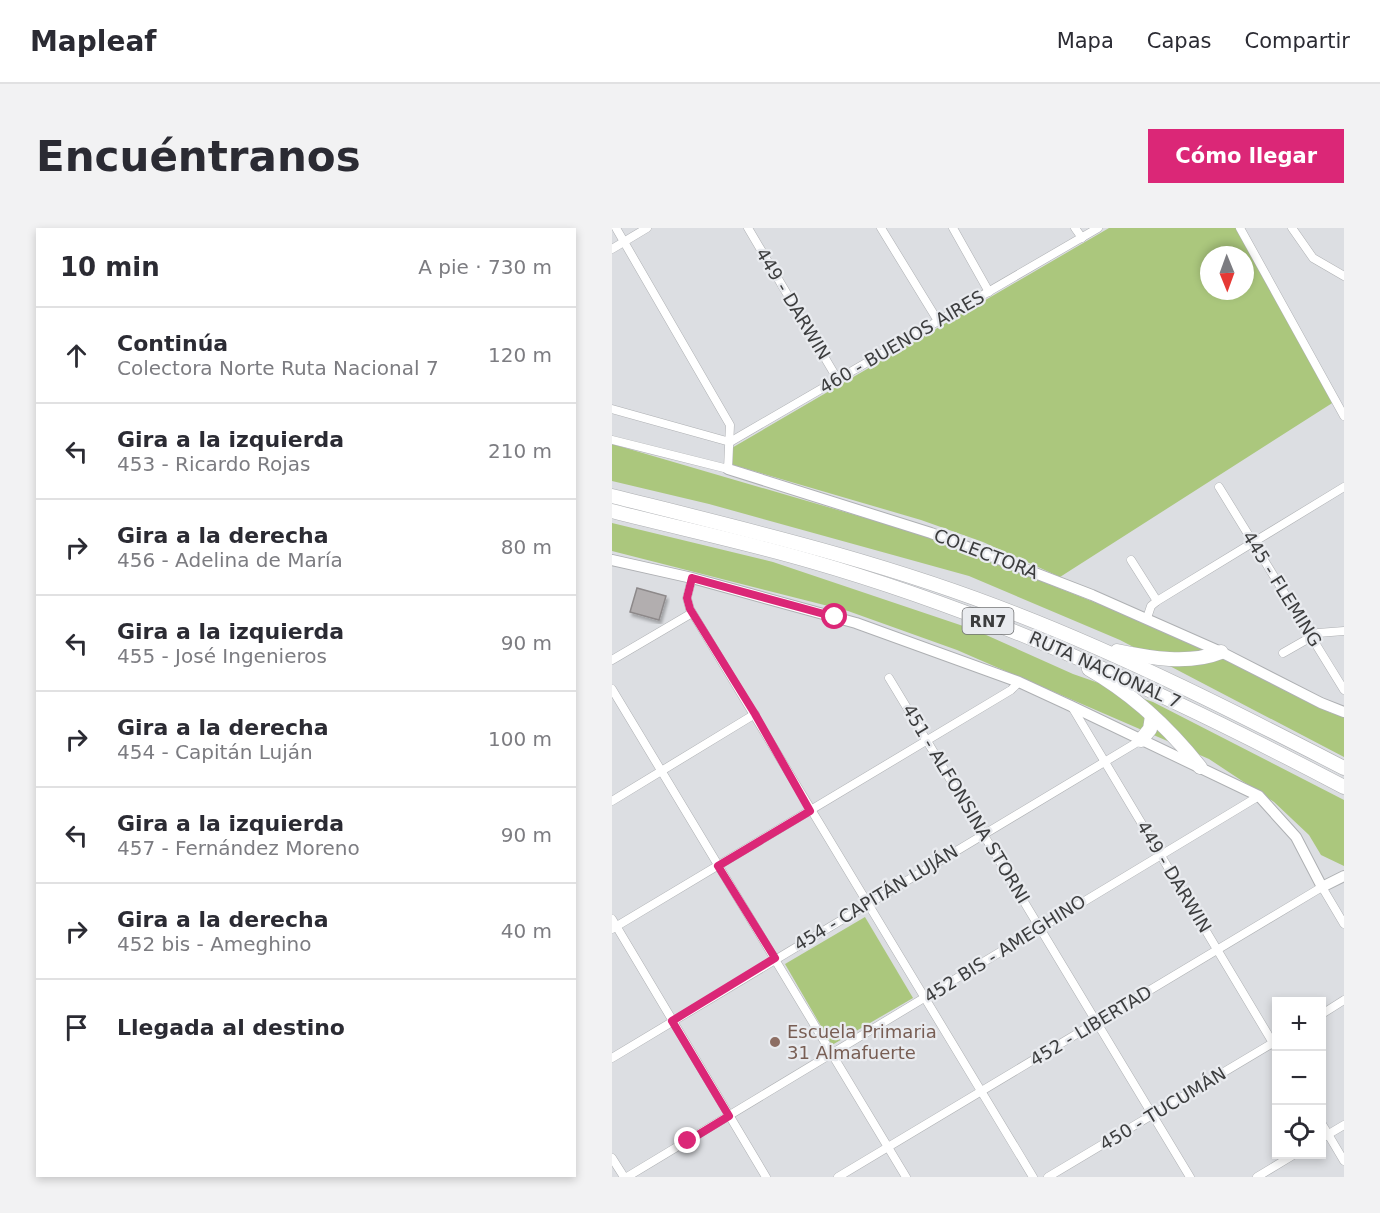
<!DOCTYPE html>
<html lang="es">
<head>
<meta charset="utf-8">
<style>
  :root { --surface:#fff; --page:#f2f2f3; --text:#2b2b33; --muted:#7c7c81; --line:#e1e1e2; --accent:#db2777 }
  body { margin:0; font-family:"DejaVu Sans",sans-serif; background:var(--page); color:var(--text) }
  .controls { position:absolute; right:18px; bottom:18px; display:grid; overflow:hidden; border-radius:0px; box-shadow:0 3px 9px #0003 }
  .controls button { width:54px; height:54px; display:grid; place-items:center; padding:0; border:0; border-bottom:2px solid var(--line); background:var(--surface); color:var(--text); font:30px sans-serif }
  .compass { position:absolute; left:588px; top:18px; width:54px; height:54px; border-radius:50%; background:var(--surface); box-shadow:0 3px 9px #0003; rotate:179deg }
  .stop { position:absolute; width:18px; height:18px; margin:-14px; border:4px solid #db2777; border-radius:50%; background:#fff }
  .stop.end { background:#db2777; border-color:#fff; box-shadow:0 2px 6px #0008 }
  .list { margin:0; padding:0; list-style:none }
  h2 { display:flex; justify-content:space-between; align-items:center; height:78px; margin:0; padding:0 24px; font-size:26px }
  h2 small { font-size:20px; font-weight:400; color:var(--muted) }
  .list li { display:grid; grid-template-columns:39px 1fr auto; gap:18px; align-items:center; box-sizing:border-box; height:96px; padding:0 24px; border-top:2px solid var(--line) }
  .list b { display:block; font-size:22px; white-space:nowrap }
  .list p { margin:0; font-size:20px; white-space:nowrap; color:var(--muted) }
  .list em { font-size:20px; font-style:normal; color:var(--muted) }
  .icon { flex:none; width:33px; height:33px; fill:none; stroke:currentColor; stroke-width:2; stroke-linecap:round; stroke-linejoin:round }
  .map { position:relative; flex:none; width:732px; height:949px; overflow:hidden; border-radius:0px }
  header { display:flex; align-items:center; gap:36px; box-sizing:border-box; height:84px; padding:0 30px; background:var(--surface); border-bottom:2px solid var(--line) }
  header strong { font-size:28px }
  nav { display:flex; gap:33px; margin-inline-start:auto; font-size:21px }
  .intro { display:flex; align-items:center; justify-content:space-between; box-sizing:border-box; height:144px; padding:0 36px }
  h1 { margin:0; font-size:42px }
  .button { padding:15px 27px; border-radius:0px; background:var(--accent); color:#fff; font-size:21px; font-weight:700 }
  main { display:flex; gap:36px; padding:0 36px }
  aside { flex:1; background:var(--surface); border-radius:0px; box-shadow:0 3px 9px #0003 }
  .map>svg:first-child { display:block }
</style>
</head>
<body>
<header>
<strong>Mapleaf</strong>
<nav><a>Mapa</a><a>Capas</a><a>Compartir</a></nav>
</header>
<div class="intro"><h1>Encuéntranos</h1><a class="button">Cómo llegar</a></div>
<main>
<aside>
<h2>10 min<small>A pie · 730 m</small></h2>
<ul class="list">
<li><svg class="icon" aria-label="ahead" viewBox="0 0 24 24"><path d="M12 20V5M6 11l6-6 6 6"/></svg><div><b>Continúa</b><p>Colectora Norte Ruta Nacional 7</p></div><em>120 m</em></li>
<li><svg class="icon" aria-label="left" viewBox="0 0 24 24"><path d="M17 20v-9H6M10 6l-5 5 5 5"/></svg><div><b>Gira a la izquierda</b><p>453 - Ricardo Rojas</p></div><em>210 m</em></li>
<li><svg class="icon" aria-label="right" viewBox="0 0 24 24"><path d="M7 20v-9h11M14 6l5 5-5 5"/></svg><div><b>Gira a la derecha</b><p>456 - Adelina de María</p></div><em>80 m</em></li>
<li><svg class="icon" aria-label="left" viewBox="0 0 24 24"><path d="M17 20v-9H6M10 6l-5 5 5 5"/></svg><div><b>Gira a la izquierda</b><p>455 - José Ingenieros</p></div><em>90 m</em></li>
<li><svg class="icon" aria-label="right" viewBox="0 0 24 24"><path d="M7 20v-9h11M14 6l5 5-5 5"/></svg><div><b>Gira a la derecha</b><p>454 - Capitán Luján</p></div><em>100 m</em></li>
<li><svg class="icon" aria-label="left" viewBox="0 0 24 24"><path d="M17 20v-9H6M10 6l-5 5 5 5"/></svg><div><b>Gira a la izquierda</b><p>457 - Fernández Moreno</p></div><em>90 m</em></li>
<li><svg class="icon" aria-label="right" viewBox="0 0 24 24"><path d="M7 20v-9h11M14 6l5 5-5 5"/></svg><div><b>Gira a la derecha</b><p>452 bis - Ameghino</p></div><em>40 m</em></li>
<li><svg class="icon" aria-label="arrive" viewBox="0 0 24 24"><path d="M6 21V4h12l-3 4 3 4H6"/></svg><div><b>Llegada al destino</b></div></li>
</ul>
</aside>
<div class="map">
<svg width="732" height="949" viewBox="0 0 732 949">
  <defs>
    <filter id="shadow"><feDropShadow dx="2" dy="3.5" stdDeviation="1.5" flood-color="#0004"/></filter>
  </defs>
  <rect width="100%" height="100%" fill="#dcdee2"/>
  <g fill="#abc77d" fill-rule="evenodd">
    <path d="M497,0h134l94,172 -277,177 -77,-35 -62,-22 -191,-56v-15zM597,27h36v36h-36z"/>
    <path d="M0,216l315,92 238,94 166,83 13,3v41l-224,-117 -151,-64 -260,-72 -97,-23z"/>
    <path d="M0,295l161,39 202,68 98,44 80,28 191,98v66l-23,-11 -12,-20 -35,-33 -65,-43 -252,-109 -109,-39 -236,-60z"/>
    <path d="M253,689l48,81 -81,47 -47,-81z"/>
  </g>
  <path fill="#b2aeaf" stroke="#8d898a" stroke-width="1.5" filter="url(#shadow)" d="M25,360l29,8 -7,24 -29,-8z"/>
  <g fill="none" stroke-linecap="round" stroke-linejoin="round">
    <defs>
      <g id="street">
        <path d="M136,0l90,152"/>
        <path d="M269,0l57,93"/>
        <path d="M341,0l36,64"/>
        <path d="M463,0l7,10"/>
        <path d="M628,0l104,188"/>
        <path d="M680,0l21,30 31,18"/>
        <path d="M0,21l35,-21"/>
        <path d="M0,181l118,33"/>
        <path d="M0,212l116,29 2,-44 -114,-197"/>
        <path d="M118,214l368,-214"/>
        <path d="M607,259l125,203"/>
        <path d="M519,332l26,41"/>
        <path d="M80,350l-5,20 3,11 343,568"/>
        <path d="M535,390l4,-12 6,-5 187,-114"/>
        <path d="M671,425l35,-20 26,-2"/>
        <path d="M0,432l80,-47"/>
        <path d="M277,450l301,499"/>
        <path d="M0,461l294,488"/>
        <path d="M460,479l204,341"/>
        <path d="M0,573l143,-87"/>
        <path d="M0,691l154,258"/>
        <path d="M0,701l399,-239 8,-8"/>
        <path d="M710,786l22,-14"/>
        <path d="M0,830l529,-318"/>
        <path d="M710,896l22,37"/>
        <path d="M710,910l22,-13"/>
        <path d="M0,930l12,19"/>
        <path d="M15,949l632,-381"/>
        <path d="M226,949l484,-290 22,37"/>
        <path d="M436,949l228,-136"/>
        <path d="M645,949l38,-23"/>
      </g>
      <g id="secondary">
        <path d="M116,241l203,64 161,62 129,57 100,51 23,9"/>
        <path d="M0,332l80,18 164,45 163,59 52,24 188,90 37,41 26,50 22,-11"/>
      </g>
      <g id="highway">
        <path d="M0,268c136,34 273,66 404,118 113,44 221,99 328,154"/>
        <path d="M0,283c66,17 133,31 198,50 188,54 361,135 534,226"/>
        <path d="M505,423c33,7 72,14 104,1"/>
        <path d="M477,441c44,25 80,59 111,98"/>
        <path d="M529,512l9,-11 2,-13"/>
      </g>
    </defs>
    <use href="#street" stroke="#aeb0b3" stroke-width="9"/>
    <use href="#secondary" stroke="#aeb0b3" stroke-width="12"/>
    <use href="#highway" stroke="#aeb0b3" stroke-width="15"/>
    <use href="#street" stroke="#fff" stroke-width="8"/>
    <use href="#secondary" stroke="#fff" stroke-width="10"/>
    <use href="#highway" stroke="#fff" stroke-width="14"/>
  </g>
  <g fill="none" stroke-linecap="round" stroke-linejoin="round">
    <path stroke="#db2777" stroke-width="8" d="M76,913l41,-25 -57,-95 103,-63 -57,-92 92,-55 -55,-97 -65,-105 -3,-11 5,-20 143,39"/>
  </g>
  <circle fill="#8d6e63" stroke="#e9ebef" stroke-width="2" cx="163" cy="814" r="6"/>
  <g text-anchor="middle" stroke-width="4.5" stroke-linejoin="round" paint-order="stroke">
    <rect fill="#e9ebef" stroke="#707173" stroke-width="1.5" x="350.5" y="380" width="51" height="26" rx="4.5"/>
    <g font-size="16" font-weight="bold" fill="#3c3d3e">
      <text x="376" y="399">RN7</text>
    </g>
    <g font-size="18" fill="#3c3d3e" stroke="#e9ebef">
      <text transform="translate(181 76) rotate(59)" y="6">449 - DARWIN</text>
      <text transform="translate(290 114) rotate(-30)" y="6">460 - BUENOS AIRES</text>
      <text transform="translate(374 326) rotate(21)" y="6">COLECTORA</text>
      <text transform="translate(670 361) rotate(58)" y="6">445 - FLEMING</text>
      <text transform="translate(493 442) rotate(24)" y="6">RUTA NACIONAL 7</text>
      <text transform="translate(354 576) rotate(59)" y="6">451 - ALFONSINA STORNI</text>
      <text transform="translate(562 649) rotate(59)" y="6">449 - DARWIN</text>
      <text transform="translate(264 670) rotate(-31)" y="6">454 - CAPITÁN LUJÁN</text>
      <text transform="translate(393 721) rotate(-32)" y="6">452 BIS - AMEGHINO</text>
      <text transform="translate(479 798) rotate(-31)" y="6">452 - LIBERTAD</text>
      <text transform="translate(551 881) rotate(-31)" y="6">450 - TUCUMÁN</text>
    </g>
    <g font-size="18" fill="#785e54" stroke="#e9ebef" text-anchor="start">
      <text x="175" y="810">Escuela Primaria<tspan x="175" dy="21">31 Almafuerte</tspan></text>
    </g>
  </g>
</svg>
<div class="controls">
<button>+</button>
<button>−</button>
<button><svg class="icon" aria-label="locate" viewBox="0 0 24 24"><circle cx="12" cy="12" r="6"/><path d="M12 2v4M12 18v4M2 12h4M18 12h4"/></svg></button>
</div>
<svg class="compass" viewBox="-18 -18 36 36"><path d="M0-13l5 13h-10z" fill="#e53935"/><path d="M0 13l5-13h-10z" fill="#7c7c81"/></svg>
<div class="stop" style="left:223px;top:389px"></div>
<div class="stop end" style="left:76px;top:913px"></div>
</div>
</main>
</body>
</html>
